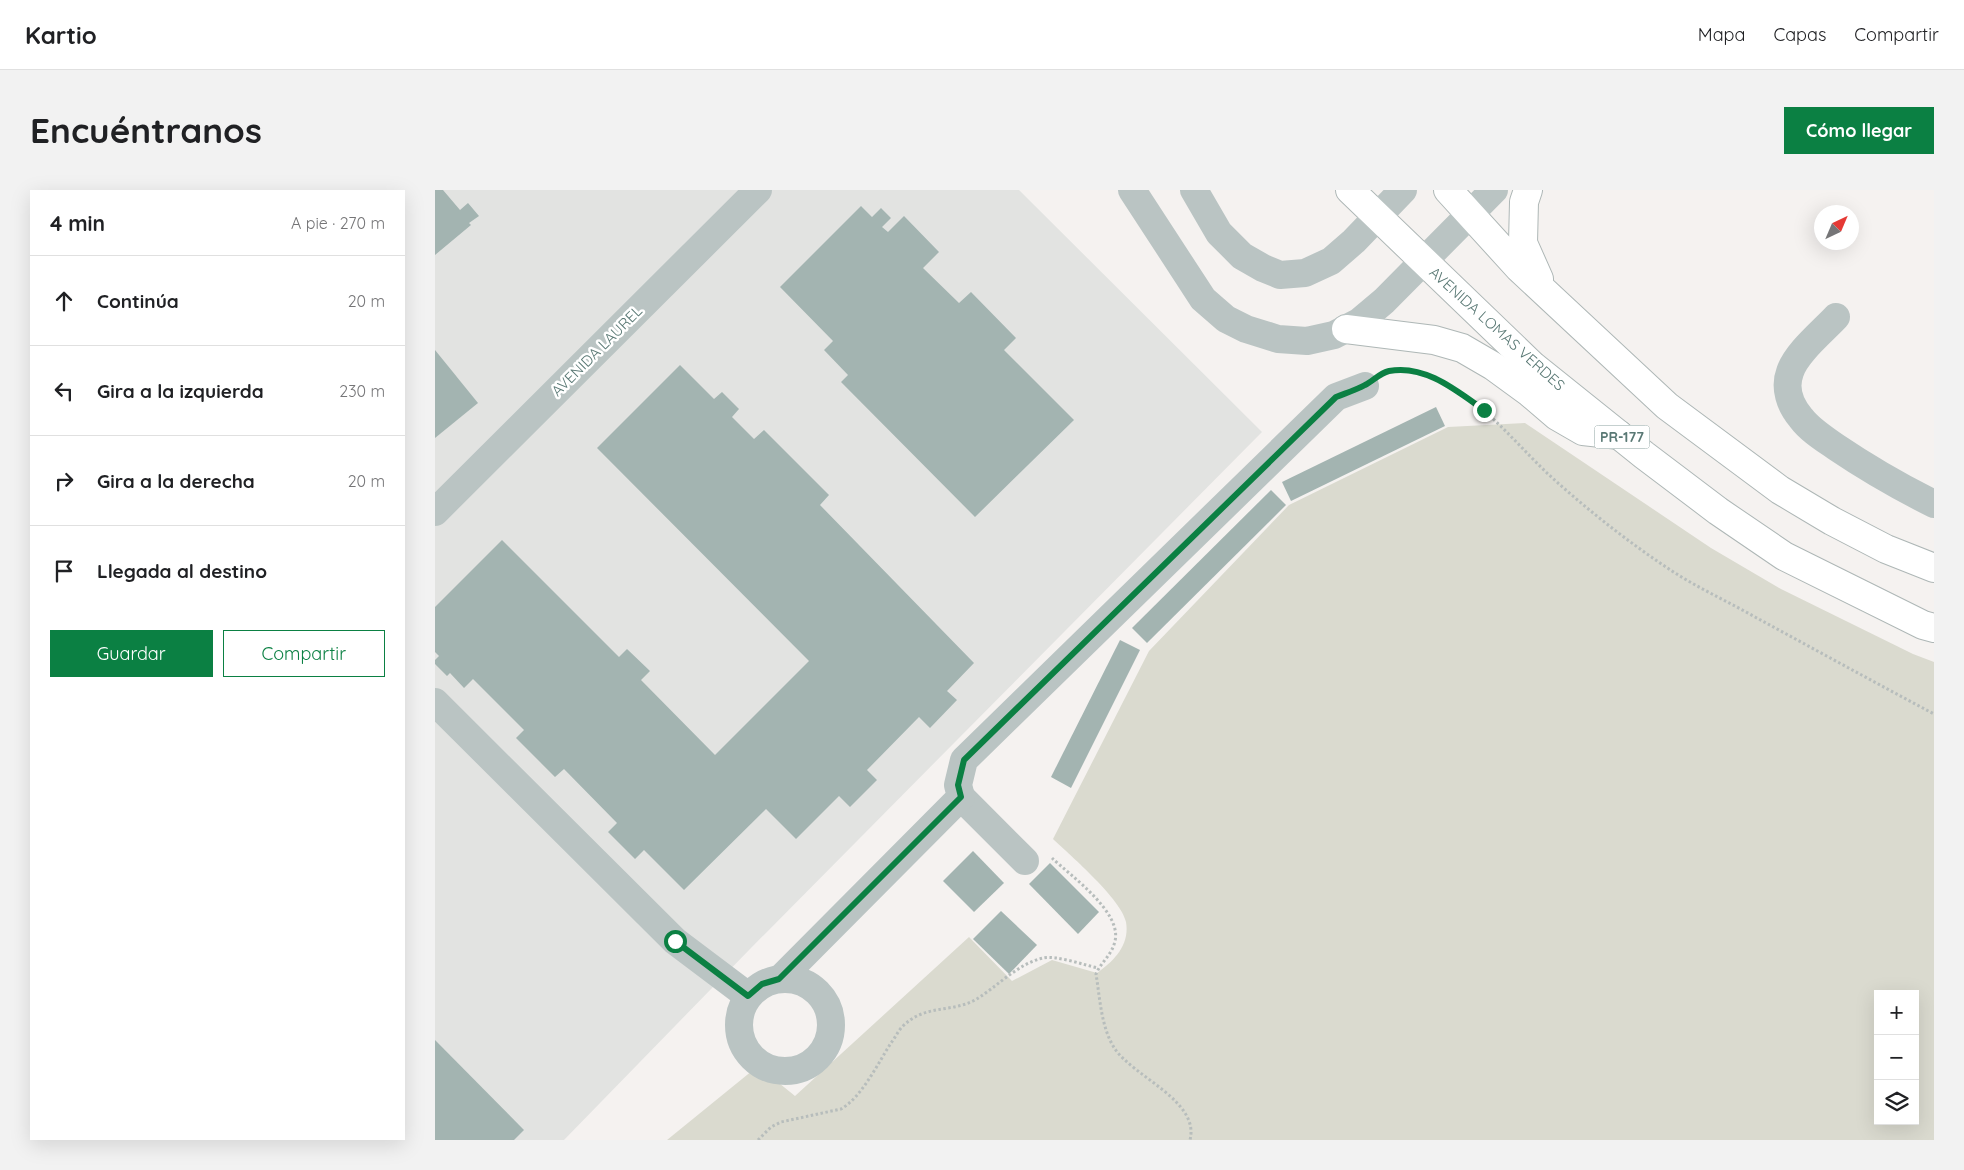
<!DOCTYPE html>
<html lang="es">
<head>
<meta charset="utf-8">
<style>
  :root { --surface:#fff; --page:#f2f2f2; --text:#202124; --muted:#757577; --line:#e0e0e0; --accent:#0b8043 }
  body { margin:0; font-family:Quicksand,sans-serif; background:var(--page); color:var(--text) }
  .controls { position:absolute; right:15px; bottom:15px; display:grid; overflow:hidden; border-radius:0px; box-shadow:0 5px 20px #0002 }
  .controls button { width:45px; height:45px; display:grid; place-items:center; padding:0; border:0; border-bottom:1px solid var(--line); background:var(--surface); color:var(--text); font:25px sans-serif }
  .compass { position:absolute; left:1379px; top:15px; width:45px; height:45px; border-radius:50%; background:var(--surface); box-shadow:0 5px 20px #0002; rotate:44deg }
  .stop { position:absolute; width:15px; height:15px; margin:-11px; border:4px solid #0b8043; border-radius:50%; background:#fff }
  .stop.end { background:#0b8043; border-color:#fff; box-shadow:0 1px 5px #0008 }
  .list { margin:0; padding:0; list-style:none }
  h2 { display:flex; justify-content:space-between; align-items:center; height:65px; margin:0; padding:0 20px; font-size:21px }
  h2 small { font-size:16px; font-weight:400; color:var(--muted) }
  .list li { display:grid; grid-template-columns:32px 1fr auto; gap:15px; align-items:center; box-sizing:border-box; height:90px; padding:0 20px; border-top:1px solid var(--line) }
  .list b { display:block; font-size:19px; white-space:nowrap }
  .list em { font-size:16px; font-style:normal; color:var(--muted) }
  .actions { display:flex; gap:10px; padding:15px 20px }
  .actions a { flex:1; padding:11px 0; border:1px solid var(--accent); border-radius:0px; text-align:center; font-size:18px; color:var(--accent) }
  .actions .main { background:var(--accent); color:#fff }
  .icon { flex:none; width:28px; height:28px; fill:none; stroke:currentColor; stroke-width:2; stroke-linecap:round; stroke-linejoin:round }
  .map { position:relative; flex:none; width:1499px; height:950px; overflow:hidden; border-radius:0px }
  header { display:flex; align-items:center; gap:30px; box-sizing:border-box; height:70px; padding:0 25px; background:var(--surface); border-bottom:1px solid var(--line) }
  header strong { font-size:24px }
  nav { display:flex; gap:28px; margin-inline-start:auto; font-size:18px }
  .intro { display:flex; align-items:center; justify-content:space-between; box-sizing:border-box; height:120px; padding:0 30px }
  h1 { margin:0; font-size:35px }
  .button { padding:12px 22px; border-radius:0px; background:var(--accent); color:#fff; font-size:18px; font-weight:700 }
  main { display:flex; gap:30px; padding:0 30px }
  aside { flex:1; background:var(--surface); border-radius:0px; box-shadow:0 5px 20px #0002 }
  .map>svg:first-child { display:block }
</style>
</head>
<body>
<header>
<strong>Kartio</strong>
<nav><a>Mapa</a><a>Capas</a><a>Compartir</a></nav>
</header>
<div class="intro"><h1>Encuéntranos</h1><a class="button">Cómo llegar</a></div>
<main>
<aside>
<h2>4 min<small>A pie · 270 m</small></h2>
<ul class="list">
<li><svg class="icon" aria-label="ahead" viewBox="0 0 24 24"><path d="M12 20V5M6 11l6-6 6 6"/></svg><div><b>Continúa</b></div><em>20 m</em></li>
<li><svg class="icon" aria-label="left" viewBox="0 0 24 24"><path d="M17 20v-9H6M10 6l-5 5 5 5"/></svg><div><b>Gira a la izquierda</b></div><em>230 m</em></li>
<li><svg class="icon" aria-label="right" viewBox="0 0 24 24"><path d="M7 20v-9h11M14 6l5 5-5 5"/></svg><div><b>Gira a la derecha</b></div><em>20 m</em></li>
<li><svg class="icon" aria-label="arrive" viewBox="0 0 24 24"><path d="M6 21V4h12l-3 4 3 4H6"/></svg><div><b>Llegada al destino</b></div></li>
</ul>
<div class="actions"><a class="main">Guardar</a><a>Compartir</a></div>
</aside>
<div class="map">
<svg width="1499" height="950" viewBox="0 0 1499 950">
  <rect width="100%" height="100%" fill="#f5f2f0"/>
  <path fill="#e2e3e1" d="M0,0h584l243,242 -512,517 -186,191h-129z"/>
  <path fill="#dadacf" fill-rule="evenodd" d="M1090,233l186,125 70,41 132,65 21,8v478h-1267l91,-74 37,30 174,-159 43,44 40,-21 45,13c17,-12 33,-28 29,-51 -4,-22 -55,-66 -73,-83l96,-188 140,-146 159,-78zM1443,804h37v127h-37z"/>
  <g fill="#a3b4b1">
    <path d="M0,0h8l17,20 8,-7 11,13 -10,7 2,2 -36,30z"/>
    <path d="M426,16l11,11 9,-9 10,10 -9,9 6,5 16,-16 35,36 -16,16 36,35 12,-11 45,46 -12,12 70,70 -99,97 -134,-135 7,-7 -24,-25 9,-9 -53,-54z"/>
    <path d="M0,160l43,53 -43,35z"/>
    <path d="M245,175l34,34 8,-7 17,17 -7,8 22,22 10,-9 65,65 -9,10 154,158 -27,28 10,9 -27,28 -11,-11 -52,53 10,10 -27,27 -11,-11 -43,43 -30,-30 -82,81 -40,-40 -9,9 -27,-27 9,-9 -53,-54 -9,8 -39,-39 8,-8 -51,-51 -9,9 -14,-15 -3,3 -12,-12v-4l4,-4 -4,-4v-45l67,-67 117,117 8,-8 23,22 -9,9 74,75 94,-94 -212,-213z"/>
    <path d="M1001,217l9,19 -154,75 -9,-19z"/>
    <path d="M836,300l15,15 -139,138 -15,-15z"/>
    <path d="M685,450l20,10 -69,138 -20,-11z"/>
    <path d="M538,661l31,32 -30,29 -31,-31z"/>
    <path d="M615,673l49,49 -21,22 -49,-50z"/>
    <path d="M566,721l36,34 -28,29 -36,-35z"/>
    <path d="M0,850l89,90 -10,10h-79z"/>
  </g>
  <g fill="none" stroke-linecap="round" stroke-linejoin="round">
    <defs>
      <g id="highway">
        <path d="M915,0l183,176 111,89 74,56 66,45 139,69 11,3"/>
        <path d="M1013,0l71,78 148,138 113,84 52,31 54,28 48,19"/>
        <path d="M1093,0l-4,12 -1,41 16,36"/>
        <path d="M911,139l88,11 28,8 31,18 37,27 27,23 26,15 36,4"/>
      </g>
    </defs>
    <use href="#highway" stroke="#aeb7b6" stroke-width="30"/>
    <g stroke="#b7bdbc" stroke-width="3" stroke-dasharray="2.5 2.5" stroke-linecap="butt">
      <path d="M952,181c69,-5 115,59 160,102 38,35 81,69 125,98 26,17 55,30 83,46 59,32 119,65 179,97"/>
      <path d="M617,668c19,18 70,54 63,83 -3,14 -14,21 -19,33 4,24 5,54 19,75 19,28 85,52 75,91"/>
      <path d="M323,950l13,-13 10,-5 60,-13c21,-12 37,-46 50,-66 4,-5 7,-12 11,-16 22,-23 49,-14 73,-27 22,-13 42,-36 68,-42 13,-3 41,7 55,10"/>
    </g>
    <g stroke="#bac4c3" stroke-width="28">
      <path d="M697,0l71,109 23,20 20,10 32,10 29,2 27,-6 25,-13 25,-21 110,-111"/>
      <path d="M759,0l25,43 23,23 21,12 17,7 25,-2 26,-12 23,-20 49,-51"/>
      <path d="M1401,127c-14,15 -40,36 -46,55 -6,16 0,33 11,46 9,12 22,20 35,29 31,21 64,40 98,57"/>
      <path d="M0,322l323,-322"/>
      <path d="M0,512l240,239 73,55"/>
      <path d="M526,607l64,64"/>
      <path d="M345,789l181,-182 -3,-12 6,-25 372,-363 29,-11"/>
      <circle cx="350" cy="835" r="46"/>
    </g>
    <use href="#highway" stroke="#fff" stroke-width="28"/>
  </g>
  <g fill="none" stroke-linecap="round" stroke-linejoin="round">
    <path stroke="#0b8043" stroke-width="6" d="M240,751l73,55 14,-12 17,-5 182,-182 -3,-12 6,-25 372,-363c10,-4 20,-7 29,-12 8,-4 15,-12 24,-14 36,-7 68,20 95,39"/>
  </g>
  <g text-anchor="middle" stroke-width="5" stroke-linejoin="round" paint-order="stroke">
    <rect fill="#fff" stroke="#8ba09e" stroke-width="1" x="1159.5" y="235.5" width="55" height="23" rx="4"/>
    <g font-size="14" font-weight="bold" fill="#597874">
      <text x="1187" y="252">PR-177</text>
    </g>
    <g font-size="15" fill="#597874" stroke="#fff">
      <text transform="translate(1062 139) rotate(42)" y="5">AVENIDA LOMAS VERDES</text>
      <text transform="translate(162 161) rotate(-45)" y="5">AVENIDA LAUREL</text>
    </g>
  </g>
</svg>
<div class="controls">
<button>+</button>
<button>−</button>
<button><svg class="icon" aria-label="layers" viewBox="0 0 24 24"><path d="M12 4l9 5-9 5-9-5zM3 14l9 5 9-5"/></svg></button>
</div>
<svg class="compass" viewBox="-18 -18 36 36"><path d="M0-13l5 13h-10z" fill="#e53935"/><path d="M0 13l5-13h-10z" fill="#757577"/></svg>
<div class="stop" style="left:240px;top:751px"></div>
<div class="stop end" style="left:1049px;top:220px"></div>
</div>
</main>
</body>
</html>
